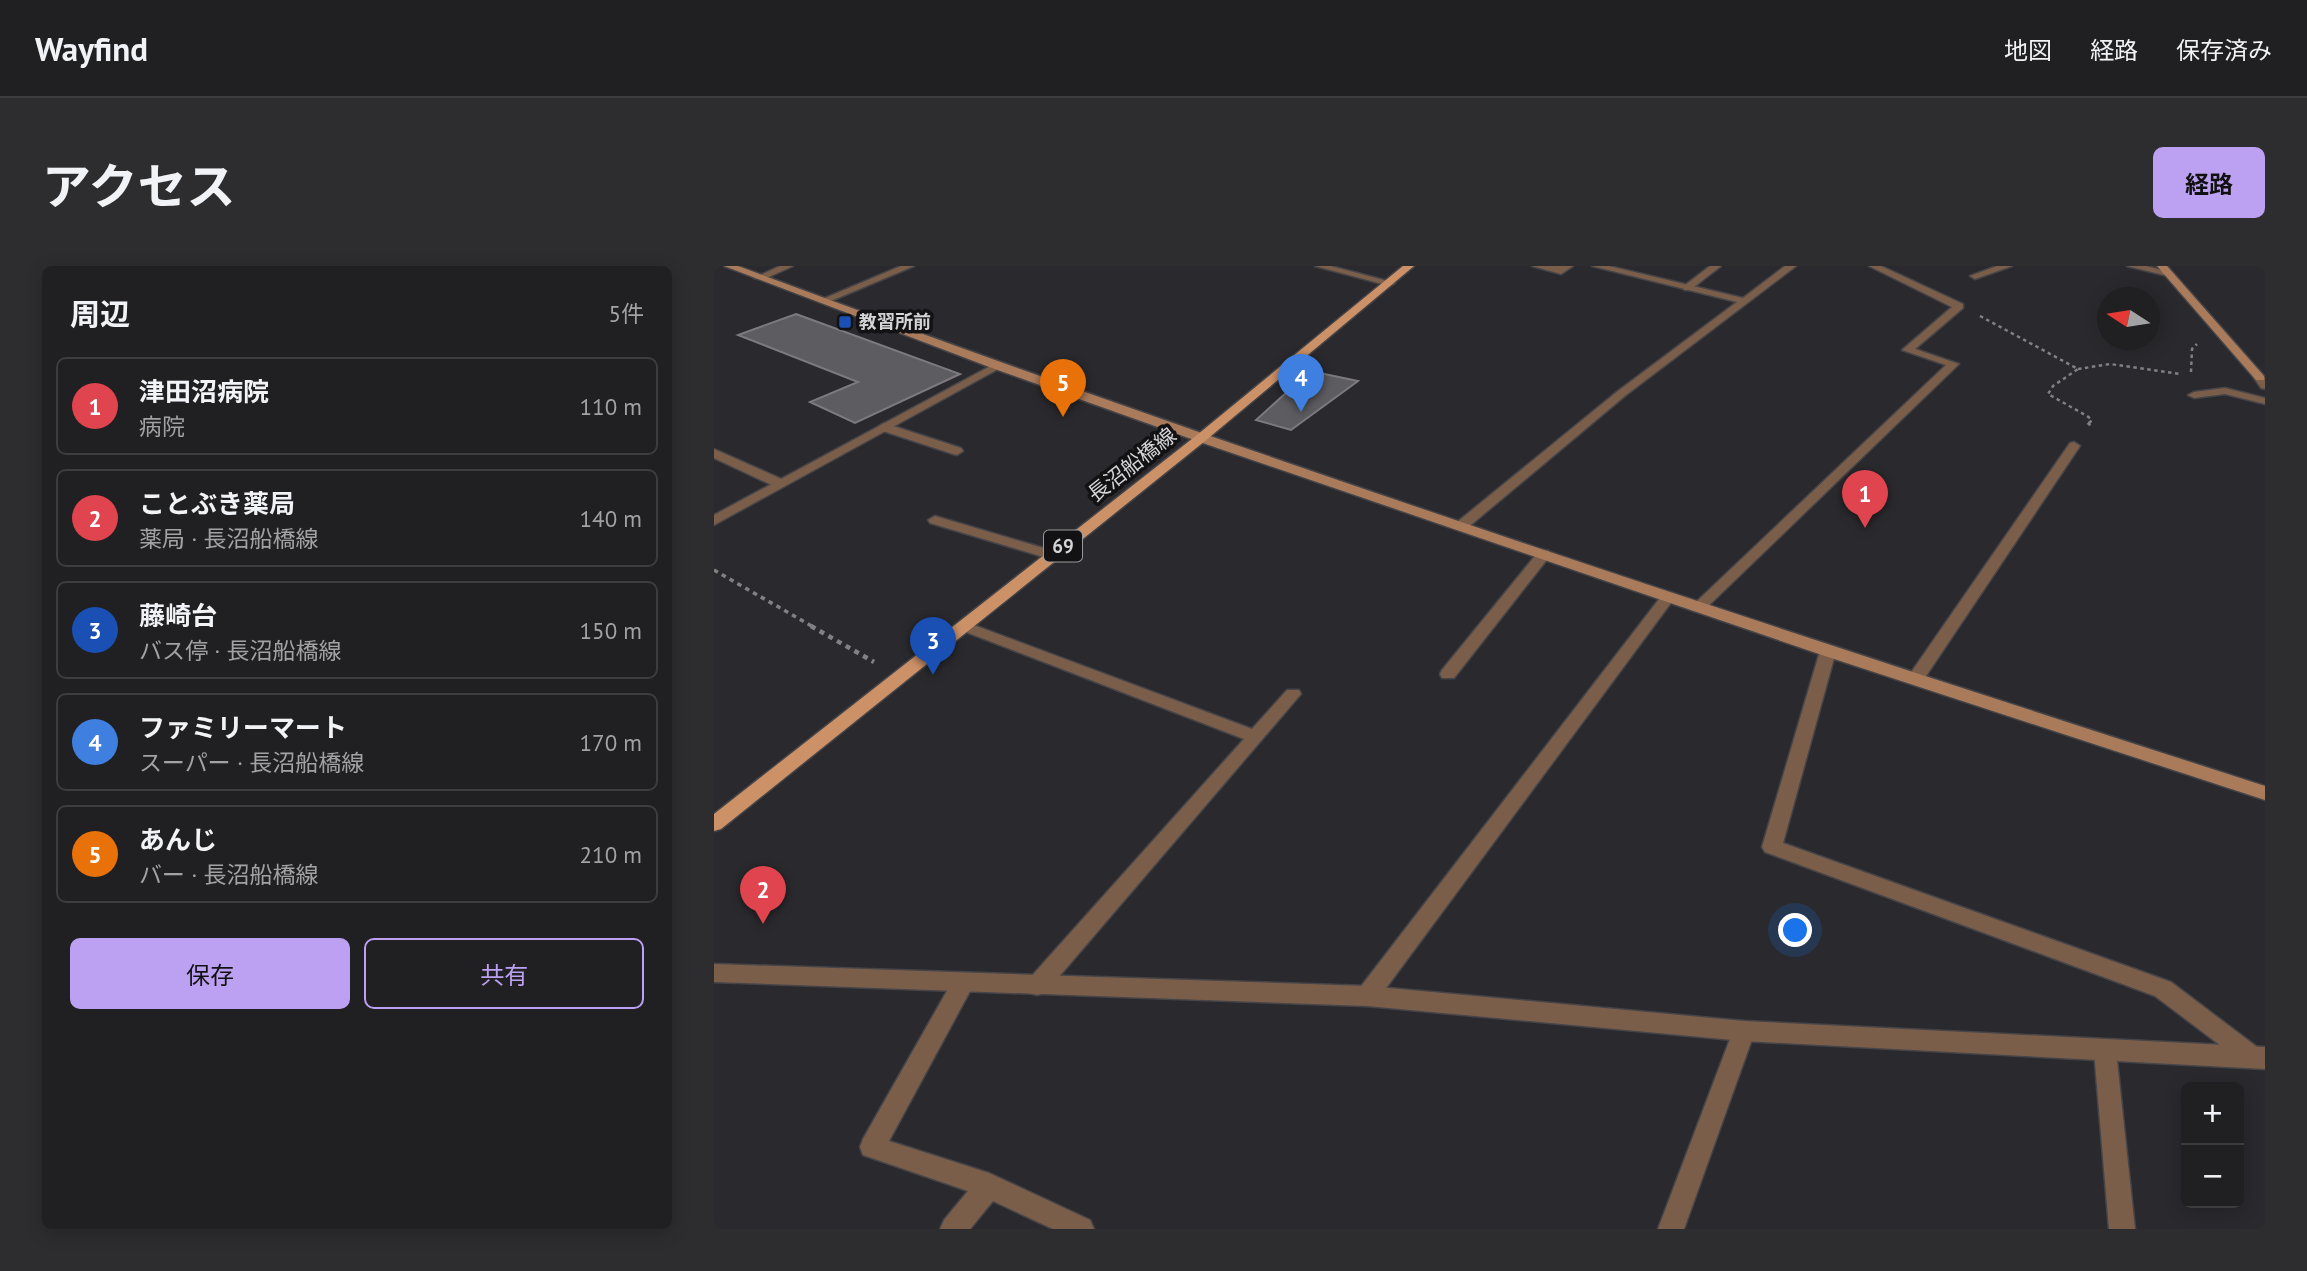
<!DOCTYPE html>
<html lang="ja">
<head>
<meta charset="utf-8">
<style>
  :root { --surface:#201f22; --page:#2d2c2f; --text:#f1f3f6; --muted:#a2a2a5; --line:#3d3d40; --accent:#bca0f2 }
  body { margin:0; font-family:"PT Sans","Noto Sans JP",sans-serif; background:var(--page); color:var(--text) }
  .controls { position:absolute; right:21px; bottom:21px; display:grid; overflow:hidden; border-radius:10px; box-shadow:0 4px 18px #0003 }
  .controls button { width:63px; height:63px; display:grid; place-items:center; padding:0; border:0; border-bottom:2px solid var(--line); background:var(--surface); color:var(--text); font:35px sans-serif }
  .compass { position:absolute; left:1383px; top:21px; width:63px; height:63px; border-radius:50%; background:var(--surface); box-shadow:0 4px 18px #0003; rotate:282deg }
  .you { position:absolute; left:1082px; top:665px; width:24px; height:24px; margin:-18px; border:5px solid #fff; border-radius:50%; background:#1a73e8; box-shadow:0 0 0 10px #1a73e833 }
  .badge { display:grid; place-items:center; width:46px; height:46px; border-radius:50%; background:var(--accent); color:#fff; font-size:23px; font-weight:700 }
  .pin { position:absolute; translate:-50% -58px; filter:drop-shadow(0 2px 4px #0008) }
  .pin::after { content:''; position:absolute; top:37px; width:24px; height:21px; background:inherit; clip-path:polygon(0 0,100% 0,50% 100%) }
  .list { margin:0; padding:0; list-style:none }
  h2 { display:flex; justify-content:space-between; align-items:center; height:91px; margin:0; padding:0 28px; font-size:30px }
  h2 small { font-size:23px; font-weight:400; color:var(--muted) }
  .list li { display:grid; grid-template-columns:46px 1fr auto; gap:21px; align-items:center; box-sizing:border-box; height:98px; margin:0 14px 14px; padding:0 14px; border:2px solid var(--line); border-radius:10px }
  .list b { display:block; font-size:26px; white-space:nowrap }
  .list p { margin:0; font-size:23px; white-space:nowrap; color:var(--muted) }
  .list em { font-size:23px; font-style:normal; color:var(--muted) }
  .actions { display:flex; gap:14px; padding:21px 28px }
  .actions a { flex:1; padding:16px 0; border:2px solid var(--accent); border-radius:10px; text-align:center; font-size:24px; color:var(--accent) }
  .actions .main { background:var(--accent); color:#111 }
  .map { position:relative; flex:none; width:1551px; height:963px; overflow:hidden; border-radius:10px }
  header { display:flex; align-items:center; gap:42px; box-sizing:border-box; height:98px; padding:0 35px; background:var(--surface); border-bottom:2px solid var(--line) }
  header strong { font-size:33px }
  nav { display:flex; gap:38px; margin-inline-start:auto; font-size:24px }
  .intro { display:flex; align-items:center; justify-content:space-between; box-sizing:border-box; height:168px; padding:0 42px }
  h1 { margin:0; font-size:49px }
  .button { padding:18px 32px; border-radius:10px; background:var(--accent); color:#111; font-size:24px; font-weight:700 }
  main { display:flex; gap:42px; padding:0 42px }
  aside { flex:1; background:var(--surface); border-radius:10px; box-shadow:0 4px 18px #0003 }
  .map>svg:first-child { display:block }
</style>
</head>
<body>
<header>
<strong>Wayfind</strong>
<nav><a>地図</a><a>経路</a><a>保存済み</a></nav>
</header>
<div class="intro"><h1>アクセス</h1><a class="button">経路</a></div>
<main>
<aside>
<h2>周辺<small>5件</small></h2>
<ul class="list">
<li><span class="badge" style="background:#e0444e">1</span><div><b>津田沼病院</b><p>病院</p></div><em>110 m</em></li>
<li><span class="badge" style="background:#e0444e">2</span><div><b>ことぶき薬局</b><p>薬局 · 長沼船橋線</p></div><em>140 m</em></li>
<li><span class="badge" style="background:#1a4fb4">3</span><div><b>藤崎台</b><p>バス停 · 長沼船橋線</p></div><em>150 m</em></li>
<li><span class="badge" style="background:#3f7fe0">4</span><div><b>ファミリーマート</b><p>スーパー · 長沼船橋線</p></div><em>170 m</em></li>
<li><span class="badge" style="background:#e8710a">5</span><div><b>あんじ</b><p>バー · 長沼船橋線</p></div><em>210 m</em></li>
</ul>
<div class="actions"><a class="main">保存</a><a>共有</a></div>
</aside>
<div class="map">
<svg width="1551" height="963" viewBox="0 0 1551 963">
  <rect width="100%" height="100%" fill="#2a292d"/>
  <g fill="#5d5c60" stroke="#7c7a7f" stroke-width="2">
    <path d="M82,48l164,60 -105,49 -45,-21 48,-20 -120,-47z"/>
    <path d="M596,105l48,10 -67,49 -35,-10z"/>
  </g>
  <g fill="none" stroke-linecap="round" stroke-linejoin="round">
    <defs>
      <g id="lane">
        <path d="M996,0h11l-31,24h-6v-4z"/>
        <path d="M1283,0h15l-37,13 -5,-3z"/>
        <path d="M1511,122l40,10v6l-40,-10 -31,4 -6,-3 6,-3z"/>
        <path d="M170,157l77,25 2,3 -6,4 -4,-1 -73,-24 -2,-3z"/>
        <path d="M1360,176l6,4 -158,236h-12l-2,-4 2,-4 160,-231z"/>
        <path d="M0,183l72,32 1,3 -6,4 -5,-1 -62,-29z"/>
        <path d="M221,250l122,36 2,3 -7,4 -5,-1 -117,-35 -2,-3z"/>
        <path d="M830,284l5,1v6l-95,121h-12l-2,-4 2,-4 97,-119z"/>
        <path d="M954,327l7,4 -2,3 -298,403 -8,3 -8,-3 -3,-7 3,-7 304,-395z"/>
        <path d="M249,355l289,108 35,-39h12l2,4 -256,299 -8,2 -8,-2 -3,-7 3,-7 215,-240 -286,-110 -3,-3 3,-3z"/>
        <path d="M1114,380l8,5 -53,192 388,139 90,68 3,7 -3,7 -8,4 -8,-4 -90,-68 -390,-144 -3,-5 58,-196z"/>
        <path d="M250,707l8,2 3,7 -86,159 100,32 101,47 4,9h-41l-60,-28 -23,28h-30l4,-9 24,-29 -105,-36 -3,-8 3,-8 93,-164z"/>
        <path d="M1030,755l8,3 3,7 -71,198h-26l75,-198 3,-7z"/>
        <path d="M1391,775l8,3 3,7 19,178h-26l-15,-178 3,-7z"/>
      </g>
      <g id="street">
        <path d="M66,0h13l-31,14 -8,-2z"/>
        <path d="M187,0h13l-88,37 -8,-2z"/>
        <path d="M601,0h16l64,17 -5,3z"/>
        <path d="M818,0h41l-12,8z"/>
        <path d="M878,0h17l134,32 42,-32h11l-170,129 -160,134h-10v-6l162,-132 119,-89z"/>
        <path d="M1155,0h12l82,38v4l-48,41 44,15 -256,247h-10l-3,-3 3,-3 253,-240 -44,-15 50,-43z"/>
        <path d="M1413,0h19l27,7 -5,3z"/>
        <path d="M282,97l5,3 -1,2 -286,157v-10z"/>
        <path d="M1546,109l5,2v12l-4,-1 -7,-10z"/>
        <path d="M0,698l653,22 377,35 521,26v22l-521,-28 -377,-35 -653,-24z"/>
      </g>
      <g id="secondary">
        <path d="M10,0h14c504,188 1015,355 1527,520v14l-443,-145 -625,-214 -205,-73z"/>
        <path d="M1443,0h10l97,110v4h-8z"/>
      </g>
      <path id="primary" d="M689,0h11l-209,175 -484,388 -7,2v-17l483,-379z"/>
    </defs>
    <use href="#lane" stroke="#454448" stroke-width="3"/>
    <use href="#street" stroke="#454448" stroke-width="3"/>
    <use href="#secondary" stroke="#454448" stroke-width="3"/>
    <use href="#primary" stroke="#454448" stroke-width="3"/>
    <g stroke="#818083" stroke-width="2.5" stroke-dasharray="3.5 3.5" stroke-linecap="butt">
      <path d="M1266,50l98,53 -25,17 -5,8 39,22 5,4 -4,4"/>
      <path d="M1364,103l32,-5 70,10"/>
      <path d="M1477,106l1,-23 5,-5"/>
    </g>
    <g stroke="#818083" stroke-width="3.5" stroke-dasharray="4.5 4.5" stroke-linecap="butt">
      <path d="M1374,159l2,-2"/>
      <path d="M0,304l101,58"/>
    </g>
    <path stroke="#818083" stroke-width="4.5" stroke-dasharray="5 5" stroke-linecap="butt" d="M97,360l63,36"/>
    <use href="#lane" fill="#7b5e4a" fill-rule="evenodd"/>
    <use href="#street" fill="#7b5e4a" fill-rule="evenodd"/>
    <use href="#secondary" fill="#a97b5b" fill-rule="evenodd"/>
    <use href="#primary" fill="#cc9167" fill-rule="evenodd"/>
  </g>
  <rect fill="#1a4fb4" stroke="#121214" stroke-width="2.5" x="124" y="49" width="14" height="14" rx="3.5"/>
  <g text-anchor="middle" stroke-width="7" stroke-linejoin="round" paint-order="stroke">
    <g font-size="18" font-weight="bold" fill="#d4d4d6" stroke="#121214" text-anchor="start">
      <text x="145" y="62">教習所前</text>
    </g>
    <rect fill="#121214" stroke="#9a9a9c" stroke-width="2" x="330" y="264.5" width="38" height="31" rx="5"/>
    <g font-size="19" font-weight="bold" fill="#d4d4d6">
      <text x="349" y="287">69</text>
    </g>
    <g font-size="21" fill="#d4d4d6" stroke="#121214">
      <text transform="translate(418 199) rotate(-38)" y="7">長沼船橋線</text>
    </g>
  </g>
</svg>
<div class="controls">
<button>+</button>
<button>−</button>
</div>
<svg class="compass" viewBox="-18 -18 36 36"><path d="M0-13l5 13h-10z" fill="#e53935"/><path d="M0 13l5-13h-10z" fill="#a2a2a5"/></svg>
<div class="you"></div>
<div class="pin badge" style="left:1151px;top:262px;background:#e0444e">1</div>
<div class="pin badge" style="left:49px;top:658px;background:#e0444e">2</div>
<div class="pin badge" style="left:219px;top:409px;background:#1a4fb4">3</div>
<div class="pin badge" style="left:587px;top:146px;background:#3f7fe0">4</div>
<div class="pin badge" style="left:349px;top:151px;background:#e8710a">5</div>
</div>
</main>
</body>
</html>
